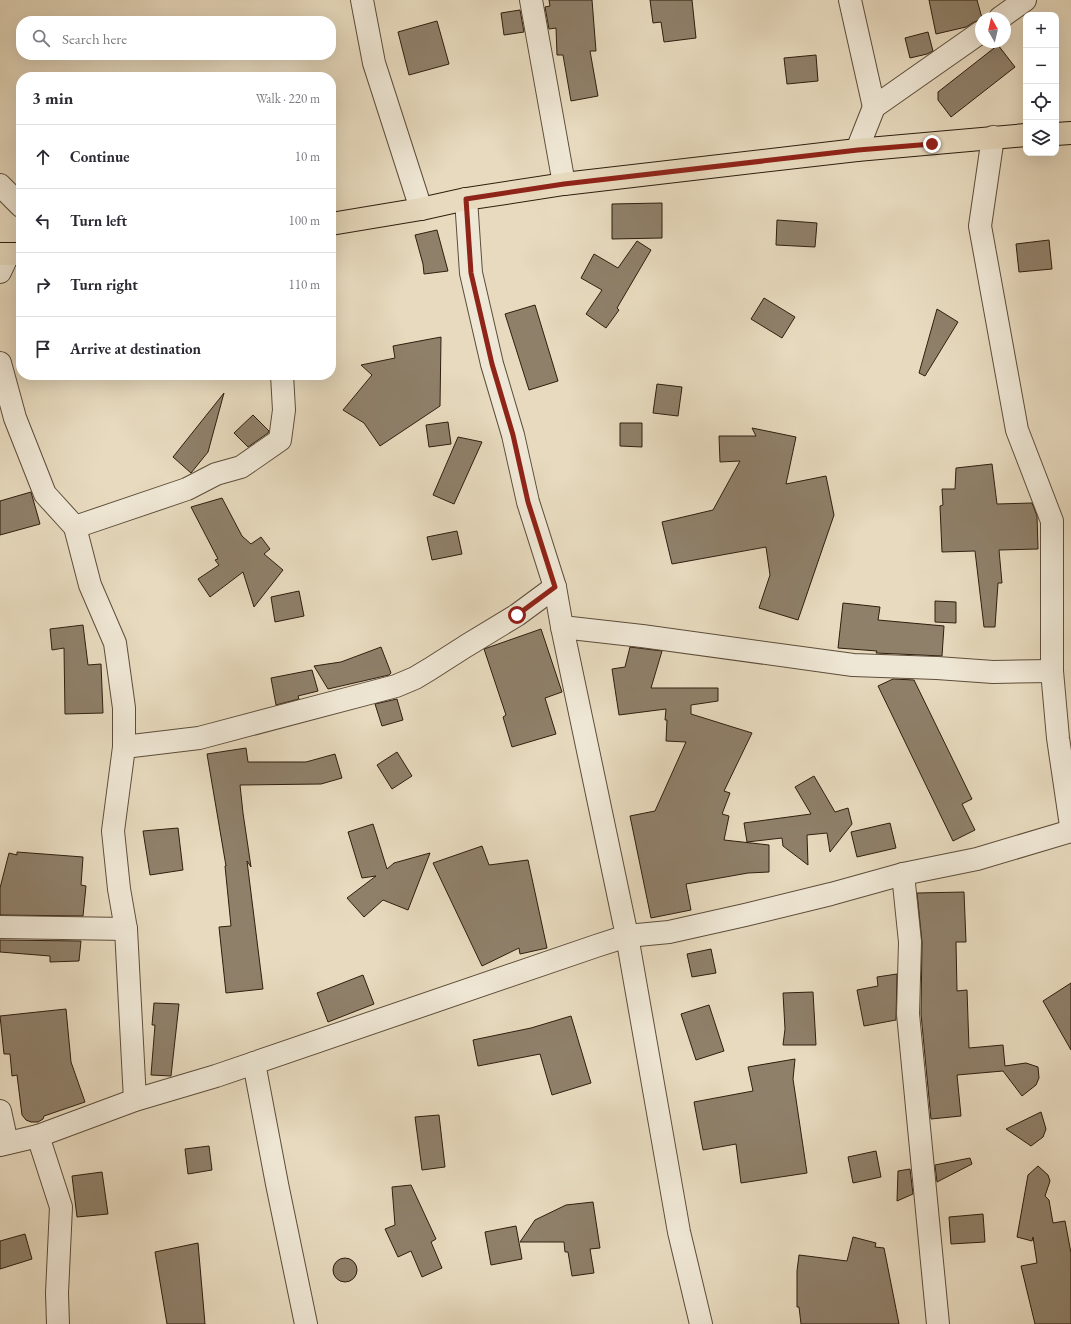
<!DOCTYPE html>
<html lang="en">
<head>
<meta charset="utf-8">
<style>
  :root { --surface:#fff; --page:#f7f7f7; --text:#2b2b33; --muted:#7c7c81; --line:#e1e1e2 }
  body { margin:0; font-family:"EB Garamond",serif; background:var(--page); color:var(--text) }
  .controls { position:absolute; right:12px; top:12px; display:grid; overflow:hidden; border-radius:8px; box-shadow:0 4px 16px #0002 }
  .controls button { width:36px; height:36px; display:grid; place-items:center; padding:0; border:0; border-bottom:1px solid var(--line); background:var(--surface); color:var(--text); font:20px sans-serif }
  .compass { position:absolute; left:975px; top:12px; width:36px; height:36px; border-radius:50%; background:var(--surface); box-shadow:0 4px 16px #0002; rotate:352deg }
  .stop { position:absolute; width:12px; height:12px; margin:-9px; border:3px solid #8f2418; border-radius:50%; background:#fff }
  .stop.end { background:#8f2418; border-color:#fff; box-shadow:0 1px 4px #0008 }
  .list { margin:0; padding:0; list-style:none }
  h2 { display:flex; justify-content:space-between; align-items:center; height:52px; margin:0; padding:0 16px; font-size:17px }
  h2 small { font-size:13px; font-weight:400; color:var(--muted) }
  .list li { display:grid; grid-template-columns:26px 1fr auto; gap:12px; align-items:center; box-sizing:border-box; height:64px; padding:0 16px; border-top:1px solid var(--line) }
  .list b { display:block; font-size:15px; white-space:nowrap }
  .list em { font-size:13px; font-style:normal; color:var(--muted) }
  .icon { flex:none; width:22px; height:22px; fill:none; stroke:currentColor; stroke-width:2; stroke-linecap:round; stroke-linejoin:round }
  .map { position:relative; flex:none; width:1071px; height:1324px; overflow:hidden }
  .search { position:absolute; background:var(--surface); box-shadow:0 4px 16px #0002; left:16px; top:16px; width:320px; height:44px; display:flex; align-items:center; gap:10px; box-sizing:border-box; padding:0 14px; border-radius:16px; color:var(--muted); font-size:15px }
  .panel { position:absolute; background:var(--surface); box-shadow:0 4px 16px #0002; left:16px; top:72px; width:320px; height:308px; border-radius:16px }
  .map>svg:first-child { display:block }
</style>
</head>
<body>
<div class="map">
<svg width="1071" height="1324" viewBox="0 0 1071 1324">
  <rect width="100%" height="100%" fill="#e7dabe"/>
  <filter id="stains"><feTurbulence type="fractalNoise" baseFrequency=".005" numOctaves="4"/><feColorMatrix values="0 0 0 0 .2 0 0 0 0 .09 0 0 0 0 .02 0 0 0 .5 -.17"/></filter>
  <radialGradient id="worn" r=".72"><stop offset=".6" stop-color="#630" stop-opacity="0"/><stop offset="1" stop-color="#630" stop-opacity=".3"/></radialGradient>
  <g fill="#8f806a" stroke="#2f1e0e">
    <path d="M549,0h43l4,51h-6l8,45 -27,5 -8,-46h-6l-1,-27 -7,1 -4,-22 5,-1z"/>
    <path d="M650,0h42l4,38 -32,4 -3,-20 -8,1z"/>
    <path d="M929,0h48l5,18 -1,2 -7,2 -8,5 -30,7z"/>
    <path d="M520,10l4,22 -20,3 -3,-22z"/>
    <path d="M437,21l12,43 -40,11 -11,-43z"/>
    <path d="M928,32l5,19 -6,3 -17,4 -5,-20z"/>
    <path d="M998,45l17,22 -64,50 -13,-17v-8z"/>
    <path d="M816,55l2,26 -31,3 -3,-26z"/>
    <path d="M662,203v35l-50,1v-35z"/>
    <path d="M777,220l40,3 -2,24 -39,-2z"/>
    <path d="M437,230l11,41 -24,3 -1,-10 -8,-29z"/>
    <path d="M1049,240l3,29 -33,3 -3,-28z"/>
    <path d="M637,241l14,9 -34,58 2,2 -13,18 -20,-14 16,-24 -21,-12 13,-24 24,14z"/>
    <path d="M764,298l31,19 -13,21 -31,-19z"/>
    <path d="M535,305l23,76 -29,9 -24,-76z"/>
    <path d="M937,309l21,13 -33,54 -6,-3z"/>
    <path d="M441,337l-1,69 -60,40 -16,-23 -21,-13 29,-35 -11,-10 34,-7 -2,-12z"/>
    <path d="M657,384l25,3 -4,29 -25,-3z"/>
    <path d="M224,393l-16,59 -17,21 -18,-16z"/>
    <path d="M253,415l16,16 -1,2 -20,14 -14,-14z"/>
    <path d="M448,422l3,22 -22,3 -3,-22z"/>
    <path d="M620,423h22v24l-22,-1z"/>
    <path d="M752,428l44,9 -10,47 40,-8 8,39 -36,105 -39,-12 11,-33 -4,-28 -94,17 -10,-42 51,-12 27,-49 -20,1 -1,-26h37z"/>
    <path d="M458,437l24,5 -28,62 -21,-9z"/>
    <path d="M992,464l5,40 35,-1 5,13 1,33 -39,1 3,33h-4l-3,44h-11l-9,-76 -33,1 -2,-46 3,-1 -1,-16h13l1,-21z"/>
    <path d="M31,492l9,32 -40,11v-34z"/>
    <path d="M222,498l20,38 9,8 10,-7 9,12 -6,5 19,16 -29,37 -11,-35 -33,25 -12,-18 21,-14 -4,-5 3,-1 -27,-52z"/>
    <path d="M457,531l5,23 -30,6 -5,-23z"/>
    <path d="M299,591l5,25 -29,6 -4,-25z"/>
    <path d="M935,601l21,1v21l-21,-1z"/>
    <path d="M843,603l37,4 -2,13 66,6 -2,30 -66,-3 1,-2 -39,-3z"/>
    <path d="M83,625l5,40 13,-1 2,49 -38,1 -1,-66 -12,2 -2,-21z"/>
    <path d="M541,629l21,63 -17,6 11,36 -44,13 -9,-30 3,-2 -22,-66z"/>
    <path d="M381,647l10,26 -2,2 -61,14 -14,-23 27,-4z"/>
    <path d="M630,647l32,4 -11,37h67v13l-27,4v9l61,19 -28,58 6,2 -8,21 7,2 -5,24 45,5v27l-21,1 -62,11 5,26 -40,8 -21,-102 25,-5 31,-69 -20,-1 1,-21h-2l1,-11 -47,6 -7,-46 13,-2z"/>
    <path d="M312,670l6,21 -20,5 1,3 -23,6 -5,-27z"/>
    <path d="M893,679l21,1 58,119 -10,5 13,26 -22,11 -75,-155z"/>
    <path d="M397,699l6,21 -21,6 -7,-22z"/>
    <path d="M246,748l2,14h58l29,-8 7,24 -21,6 -81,1 3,28 8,54 -4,-6 16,128 -37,4 -7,-66 12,-1 -6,-60h1l-19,-112z"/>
    <path d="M397,752l15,24 -20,13 -15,-24z"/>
    <path d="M814,776l21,36 13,-4 4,16 -22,28 -3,-19 -20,2 1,30 -25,-19 -1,-8 -35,4 -3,-19 67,-9 -16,-27z"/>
    <path d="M890,823l6,25 -39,9 -6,-25z"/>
    <path d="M373,824l14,45 7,-6 36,-10 -22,57 -25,-10 -19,17 -17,-19 29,-22 -14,2 -14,-46z"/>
    <path d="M178,828l5,42 -33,5 -7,-44z"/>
    <path d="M482,846l7,19 39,-5 19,88 -27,6 -1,-6 -37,18 -49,-103z"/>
    <path d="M17,852l66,5 -2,28 5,1 -3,30 -83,-1v-27l9,-35 8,2z"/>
    <path d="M964,892l2,50h-10l1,49 10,-1 2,58 34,-3 2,21 21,-3 12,4 1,11 -3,7 -14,11 -19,-25 -46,4 4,41 -30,3 -10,-105 1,-72 -5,-49z"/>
    <path d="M0,940l81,1 -2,20 -29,1v-6l-50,-4z"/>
    <path d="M711,949l5,24 -24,4 -5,-23z"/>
    <path d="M897,974l-1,46 -32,6 -7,-36 21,-4 -1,-9z"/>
    <path d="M363,975l11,29 -46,18 -11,-29z"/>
    <path d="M1071,983v67l-28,-49z"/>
    <path d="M813,992l3,53h-33l2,-16 -2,-36z"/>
    <path d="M154,1003l25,1 -8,72 -20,-1 4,-50h-3z"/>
    <path d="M709,1005l15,46 -28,9 -15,-46z"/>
    <path d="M66,1009l5,53 14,40 -41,14 -1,3 -5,3h-7l-5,-2 -4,-5 -5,-40 -5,1 -2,-22h-6l-4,-38z"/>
    <path d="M571,1016l20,67 -39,12 -12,-41 -62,12 -5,-26 58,-12z"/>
    <path d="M795,1059l-2,20 14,94 -66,10 -5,-39 -33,6 -9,-48 59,-11 -5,-24z"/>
    <path d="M1041,1112l5,17 -3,8 -12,9 -25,-17z"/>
    <path d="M439,1115l6,52 -23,3 -7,-53z"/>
    <path d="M209,1146l3,24 -24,4 -3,-25z"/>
    <path d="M876,1151l5,26 -28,6 -5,-26z"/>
    <path d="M970,1158l2,6 -35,18 -2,-17z"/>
    <path d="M1038,1166l10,9 2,6 -5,15 4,4 4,23 12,-2 6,32v71h-36l-14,-58 16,-3 -4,-26 -1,4 -15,-4 11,-62z"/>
    <path d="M910,1169l3,25 -16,7 1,-30z"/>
    <path d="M102,1172l6,42 -31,3 -5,-41z"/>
    <path d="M411,1185l25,54 -5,3 11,26 -20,9 -11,-26 -13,6 -13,-28 10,-4 -3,-38z"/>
    <path d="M593,1202l7,46 -10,1 4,24 -22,3 -4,-24h-3l-1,-10h-44l15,-22 31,-15z"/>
    <path d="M983,1214l2,28 -34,2 -2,-27z"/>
    <path d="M516,1226l6,33 -31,6 -6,-33z"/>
    <path d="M25,1234l7,25 -32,10v-28z"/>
    <path d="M853,1237l23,6 -1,4 9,1 15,76h-98l-2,-17h-2v-36l2,-16 48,6z"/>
    <path d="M198,1243l7,81h-38l-12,-72z"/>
    <circle cx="345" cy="1270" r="12"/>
  </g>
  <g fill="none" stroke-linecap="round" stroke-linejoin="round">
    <defs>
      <g id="minor">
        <path d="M362,0l12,63 47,146"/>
        <path d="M531,0l33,184"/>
        <path d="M850,0l24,107"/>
        <path d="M1000,18l25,-18"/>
        <path d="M993,137l-13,89 37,204 35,91v150l6,67 13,88"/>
        <path d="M857,150l17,-43 107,-75"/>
        <path d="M0,185l21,21"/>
        <path d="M466,199l5,74 21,91 21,71 15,67 27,85 7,40 65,309 52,296 22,92"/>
        <path d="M0,272l8,-17"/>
        <path d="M0,363l15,55 30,76 30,33 15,58 25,58 9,65v39l-11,84 6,58 7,40 9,171"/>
        <path d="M75,527l112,-38 29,-15 25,-7 39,-27 4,-30 -2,-35"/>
        <path d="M562,627l80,9 211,29 84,3 56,4 59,-1"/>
        <path d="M124,747l75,-9 197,-52 19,-8 15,-9 36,-23 51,-31 38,-28"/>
        <path d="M903,874l7,68 -2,72 30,310"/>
        <path d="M0,927l126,2"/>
        <path d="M254,1063l23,121 29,140"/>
        <path d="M0,1111l7,32"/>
        <path d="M38,1136l23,71 -4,86 1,31"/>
        <path d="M0,1145l38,-9 97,-36 81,-24 380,-130 31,-10 42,-4 76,-17 86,-21 72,-20 74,-15 94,-28"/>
      </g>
      <g id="major">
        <path d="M1056,134l15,-1"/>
        <path d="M331,224l90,-15 45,-10 98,-15 293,-34 169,-15"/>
        <path d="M0,254h21"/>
      </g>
    </defs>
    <use href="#minor" stroke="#5d4d3a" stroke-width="24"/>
    <use href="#major" stroke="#2f1e0e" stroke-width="24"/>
    <use href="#minor" stroke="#efe7d5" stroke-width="22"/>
    <use href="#major" stroke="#e7dabe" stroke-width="22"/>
  </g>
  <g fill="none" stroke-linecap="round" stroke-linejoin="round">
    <path stroke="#8f2418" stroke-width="5" d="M517,615l38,-28 -27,-85 -15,-67 -21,-71 -21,-91 -5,-74 98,-15 294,-34 74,-6"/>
  </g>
  <rect width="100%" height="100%" filter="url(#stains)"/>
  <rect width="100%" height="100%" fill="url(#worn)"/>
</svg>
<div class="controls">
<button>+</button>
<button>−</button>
<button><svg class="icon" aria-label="locate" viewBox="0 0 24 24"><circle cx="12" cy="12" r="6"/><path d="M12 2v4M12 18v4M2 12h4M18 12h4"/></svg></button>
<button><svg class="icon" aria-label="layers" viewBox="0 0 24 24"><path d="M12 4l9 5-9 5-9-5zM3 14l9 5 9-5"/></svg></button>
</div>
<svg class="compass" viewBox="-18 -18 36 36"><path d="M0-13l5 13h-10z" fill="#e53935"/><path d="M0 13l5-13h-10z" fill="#7c7c81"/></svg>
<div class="stop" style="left:517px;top:615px"></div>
<div class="stop end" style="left:932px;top:144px"></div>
<div class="search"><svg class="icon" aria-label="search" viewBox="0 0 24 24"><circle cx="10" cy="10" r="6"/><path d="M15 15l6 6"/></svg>Search here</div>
<section class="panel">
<h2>3 min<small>Walk · 220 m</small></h2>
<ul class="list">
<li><svg class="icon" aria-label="ahead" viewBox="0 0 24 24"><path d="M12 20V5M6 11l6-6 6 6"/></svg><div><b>Continue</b></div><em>10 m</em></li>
<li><svg class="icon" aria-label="left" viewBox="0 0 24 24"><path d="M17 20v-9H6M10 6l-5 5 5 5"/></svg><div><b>Turn left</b></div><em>100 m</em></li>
<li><svg class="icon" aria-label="right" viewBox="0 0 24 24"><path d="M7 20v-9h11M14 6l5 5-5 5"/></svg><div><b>Turn right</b></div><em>110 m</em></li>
<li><svg class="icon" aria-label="arrive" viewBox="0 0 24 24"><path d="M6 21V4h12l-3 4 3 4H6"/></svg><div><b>Arrive at destination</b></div></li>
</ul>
</section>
</div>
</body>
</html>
